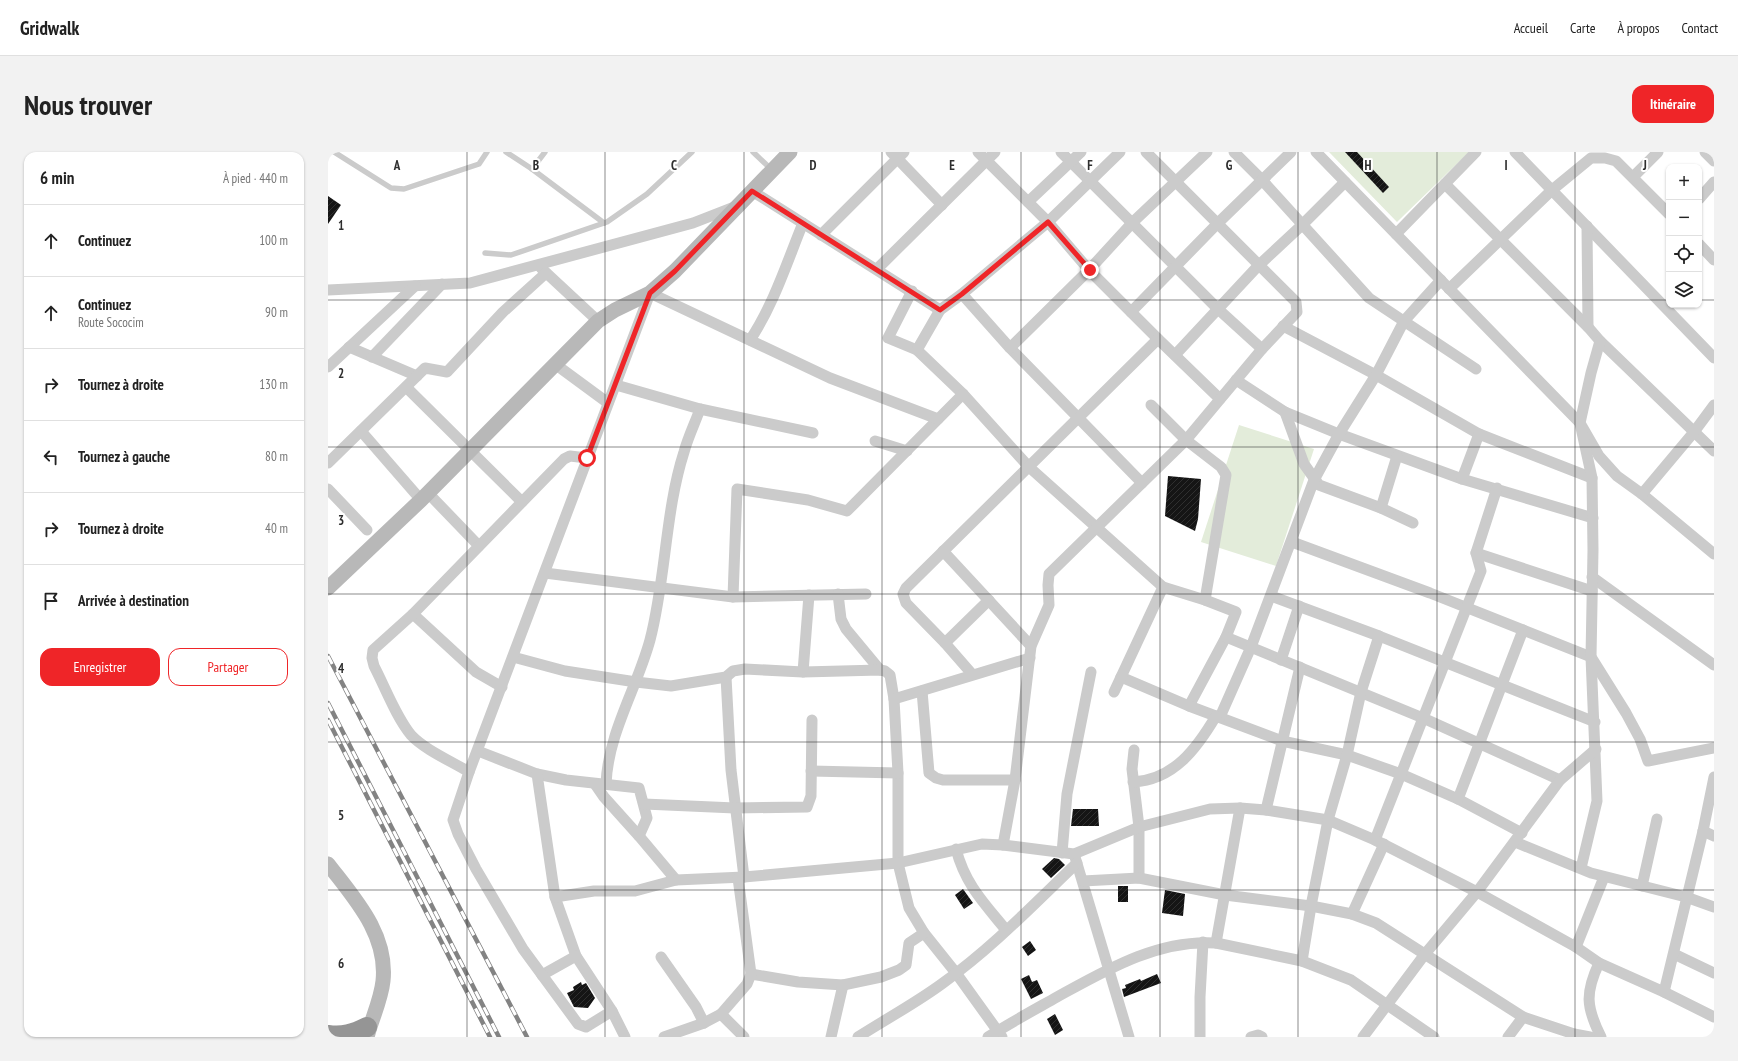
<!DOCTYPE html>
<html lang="fr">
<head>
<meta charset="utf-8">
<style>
  :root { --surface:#fff; --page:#f2f2f2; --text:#222; --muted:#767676; --line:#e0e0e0; --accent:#ef2528 }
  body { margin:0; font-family:"PT Sans Narrow",sans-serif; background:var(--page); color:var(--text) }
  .controls { position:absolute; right:12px; top:12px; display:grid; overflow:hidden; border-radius:8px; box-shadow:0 1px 3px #0004 }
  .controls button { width:36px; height:36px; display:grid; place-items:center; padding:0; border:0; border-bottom:1px solid var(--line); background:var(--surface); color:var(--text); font:20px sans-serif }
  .stop { position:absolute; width:12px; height:12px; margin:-9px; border:3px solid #ef2528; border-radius:50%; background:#fff }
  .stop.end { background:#ef2528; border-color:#fff; box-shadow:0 1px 4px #0008 }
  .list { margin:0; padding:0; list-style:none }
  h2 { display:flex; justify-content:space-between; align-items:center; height:52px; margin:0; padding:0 16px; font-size:17px }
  h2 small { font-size:13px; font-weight:400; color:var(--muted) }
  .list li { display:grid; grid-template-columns:26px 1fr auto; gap:12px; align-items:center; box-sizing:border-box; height:72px; padding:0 16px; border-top:1px solid var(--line) }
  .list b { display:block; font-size:15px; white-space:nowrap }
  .list p { margin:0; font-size:13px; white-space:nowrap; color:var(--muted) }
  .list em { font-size:13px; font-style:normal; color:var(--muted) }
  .actions { display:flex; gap:8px; padding:12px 16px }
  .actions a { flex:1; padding:9px 0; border:1px solid var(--accent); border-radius:12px; text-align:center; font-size:14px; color:var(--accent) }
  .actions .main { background:var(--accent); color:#fff }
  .icon { flex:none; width:22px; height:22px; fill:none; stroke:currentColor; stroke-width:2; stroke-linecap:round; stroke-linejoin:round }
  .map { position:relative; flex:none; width:1386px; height:885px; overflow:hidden; border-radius:12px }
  header { display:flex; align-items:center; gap:24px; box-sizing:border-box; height:56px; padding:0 20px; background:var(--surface); border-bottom:1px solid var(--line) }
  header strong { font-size:19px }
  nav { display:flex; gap:22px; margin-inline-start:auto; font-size:14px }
  .intro { display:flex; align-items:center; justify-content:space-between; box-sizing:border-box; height:96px; padding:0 24px }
  h1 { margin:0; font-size:28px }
  .button { padding:10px 18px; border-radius:12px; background:var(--accent); color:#fff; font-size:14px; font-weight:700 }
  main { display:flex; gap:24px; padding:0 24px }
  aside { flex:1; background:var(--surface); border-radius:12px; box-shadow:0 1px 3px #0004 }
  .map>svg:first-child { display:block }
</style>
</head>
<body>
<header>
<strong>Gridwalk</strong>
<nav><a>Accueil</a><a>Carte</a><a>À propos</a><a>Contact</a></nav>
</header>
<div class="intro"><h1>Nous trouver</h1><a class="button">Itinéraire</a></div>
<main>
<aside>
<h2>6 min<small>À pied · 440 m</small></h2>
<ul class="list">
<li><svg class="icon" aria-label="ahead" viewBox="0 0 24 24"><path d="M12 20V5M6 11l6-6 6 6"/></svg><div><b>Continuez</b></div><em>100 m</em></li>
<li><svg class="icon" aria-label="ahead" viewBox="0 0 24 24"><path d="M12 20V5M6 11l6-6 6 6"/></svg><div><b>Continuez</b><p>Route Sococim</p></div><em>90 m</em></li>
<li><svg class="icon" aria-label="right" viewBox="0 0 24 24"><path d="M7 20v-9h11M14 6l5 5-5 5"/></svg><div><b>Tournez à droite</b></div><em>130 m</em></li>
<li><svg class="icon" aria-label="left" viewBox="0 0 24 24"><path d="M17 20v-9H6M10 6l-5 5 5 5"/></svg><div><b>Tournez à gauche</b></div><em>80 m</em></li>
<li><svg class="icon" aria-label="right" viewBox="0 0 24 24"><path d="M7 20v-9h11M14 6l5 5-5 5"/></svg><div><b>Tournez à droite</b></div><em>40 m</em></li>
<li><svg class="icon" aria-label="arrive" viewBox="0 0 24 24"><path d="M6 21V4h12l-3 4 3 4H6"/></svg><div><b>Arrivée à destination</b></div></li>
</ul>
<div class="actions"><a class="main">Enregistrer</a><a>Partager</a></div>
</aside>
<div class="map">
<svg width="1386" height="885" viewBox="0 0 1386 885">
  <defs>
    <pattern id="building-hatch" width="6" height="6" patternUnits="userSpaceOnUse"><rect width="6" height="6" fill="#151515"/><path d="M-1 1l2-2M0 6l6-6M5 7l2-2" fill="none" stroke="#2f2f2f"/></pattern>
  </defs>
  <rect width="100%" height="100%" fill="#fff"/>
  <g fill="#e3ecda">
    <polygon points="1001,0 1141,0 1069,70"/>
    <polygon points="911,273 986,297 948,414 873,390"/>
  </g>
  <g fill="url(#building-hatch)">
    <polygon points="1017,0 1029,0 1061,35 1055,41"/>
    <polygon points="0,44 13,53 0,72"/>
    <polygon points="840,324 873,327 870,367 867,379 837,364"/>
    <polygon points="745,657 770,657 771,674 743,674"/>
    <polygon points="726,706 731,707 737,713 723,726 714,717"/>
    <rect x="790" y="734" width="10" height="16"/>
    <polygon points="635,737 645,751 636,757 627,743"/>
    <polygon points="837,738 857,742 855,764 834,761"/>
    <polygon points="702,789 708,798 700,804 694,795"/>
    <polygon points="829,822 833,831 796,845 794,837 798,836 797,833 812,827 813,829"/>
    <polygon points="701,823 704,830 709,828 715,841 703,847 693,827"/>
    <polygon points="253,830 254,833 258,831 267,846 260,856 246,855 239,841 246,838 245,835"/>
    <polygon points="727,862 735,878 727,883 719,867"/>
  </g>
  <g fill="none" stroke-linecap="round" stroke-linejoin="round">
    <g stroke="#cbcbcb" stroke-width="5.5">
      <polyline points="6,0 63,36 76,37 151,12 159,0"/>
      <polyline points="178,0 204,17 276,71"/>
      <polyline points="425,0 444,18"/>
      <polyline points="204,17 217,0"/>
      <polyline points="157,101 183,103 279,70 319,42 364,0"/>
    </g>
    <g stroke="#cbcbcb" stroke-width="11">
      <polyline points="563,0 614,53"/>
      <polyline points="650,0 720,70 761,118 830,187 892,247"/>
      <polyline points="733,0 890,157 934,197"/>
      <polyline points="906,0 934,28 1041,146 1148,217"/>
      <polyline points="988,0 1252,271 1271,304 1289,324 1314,342 1386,402"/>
      <polyline points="1187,0 1386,206"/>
      <polyline points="1377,0 1386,9"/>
      <polyline points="1305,25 1330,0"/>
      <polyline points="1117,32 1260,175 1272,189 1386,299"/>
      <polyline points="424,39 612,158"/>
      <polyline points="1371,47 1386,30"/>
      <polyline points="700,50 753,0"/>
      <polyline points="1259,74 1260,175"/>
      <polyline points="1068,82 1148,0"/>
      <polyline points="493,83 576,0"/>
      <polyline points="1371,92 1386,108"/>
      <polyline points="213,116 270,169"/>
      <polyline points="549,117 667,0"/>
      <polyline points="1121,137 1224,38 1263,6 1277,6 1288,9 1341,62"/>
      <polyline points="0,138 142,131 365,71 406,55"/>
      <polyline points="584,139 560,186 589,198 635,242 701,315 835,435 877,448 908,460 898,485 861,554"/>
      <polyline points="634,142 682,196 814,331"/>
      <polyline points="803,160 889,72 963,0"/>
      <polyline points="955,174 1048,223 1151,282 1264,326"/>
      <path d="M422,188C446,152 459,110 475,71"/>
      <polyline points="21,195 89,224"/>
      <polyline points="682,196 761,118 805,70 879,0"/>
      <polyline points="589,198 612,158 634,142 720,70 792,0"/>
      <polyline points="847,203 930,114 974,73 1017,30"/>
      <polyline points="44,205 114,132"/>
      <polyline points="227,212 280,251"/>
      <polyline points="0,215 87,134"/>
      <polyline points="908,228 957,260 1011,282 1134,327 1265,366"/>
      <polyline points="288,233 372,257 485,281"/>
      <polyline points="78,235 194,350"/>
      <polyline points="823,253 858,288 893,315 898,323 877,448"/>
      <polyline points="957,260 976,312 991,333 1053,356 1085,371"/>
      <polyline points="33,279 93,348"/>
      <polyline points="547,289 579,299"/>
      <polyline points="0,311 97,216 119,220 175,160 218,121"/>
      <polyline points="1134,327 1151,282"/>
      <polyline points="0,337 39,378"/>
      <polyline points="100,341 151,394"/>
      <polyline points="1314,342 1366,280 1386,253"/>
      <polyline points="1053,356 1069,304"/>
      <polyline points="964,390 1102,441 1263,505 1298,561 1312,587 1320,609 1386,596"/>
      <polyline points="615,399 703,494"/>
      <polyline points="1148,401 1264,439"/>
      <polyline points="217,421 405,445 538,442"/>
      <polyline points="1264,425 1386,513"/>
      <polyline points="510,442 513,467 518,477 552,518"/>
      <polyline points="943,444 1051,484 1267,570"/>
      <polyline points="405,445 409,337 480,348 519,359 635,242"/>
      <polyline points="85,462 148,520 174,535"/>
      <polyline points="898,485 1095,566 1232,628"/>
      <polyline points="617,491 661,448"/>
      <polyline points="185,505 237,519 308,530 343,534 398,525 405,519 417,517 475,520 552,518 557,519 562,523 566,547 570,621 570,711 581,756 596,781 628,821 674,885"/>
      <polyline points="953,508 971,454"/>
      <polyline points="475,520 481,443"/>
      <polyline points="644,522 617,491 578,451 575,442 578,436 830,187"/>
      <polyline points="398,525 403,618 416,725"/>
      <polyline points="793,525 861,554 954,589 1019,603 1073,622 1130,647 1194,681"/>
      <polyline points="594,539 601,621 608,626 615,628 687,628"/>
      <polyline points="786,540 835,435"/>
      <polyline points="566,547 702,506"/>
      <polyline points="892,565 923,495 986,328 1011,282 1048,223 1076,169 1113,128"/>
      <polyline points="806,598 804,617 811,675 811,726"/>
      <polyline points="150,599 209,622 238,628 311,636 319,666 311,684"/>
      <polyline points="483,619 570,621"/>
      <path d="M141,620C123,609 97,598 83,583C68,565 57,535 46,514L44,506L45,498L85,462L236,307L242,304L259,306"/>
      <polyline points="209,622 227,745 248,804 284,859 297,885"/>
      <path d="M805,630C846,628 869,596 888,564"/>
      <polyline points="267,632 276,645 311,684 348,728"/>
      <path d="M278,632C280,581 309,536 322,488C338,427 337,359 356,300C360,285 367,271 372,257"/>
      <polyline points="1130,647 1195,478"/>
      <polyline points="316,652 407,656 479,655 483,644 484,568"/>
      <polyline points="938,658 972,515"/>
      <polyline points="1375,679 1386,684"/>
      <polyline points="1047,688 1153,419 1148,401 1169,336"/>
      <polyline points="1187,690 1263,721 1358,745 1386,755"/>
      <polyline points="675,693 687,628 703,494 721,453 720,433 721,422 858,288 934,197 969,160 968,150 818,0"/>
      <path d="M628,697C637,732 656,751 678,778"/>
      <polyline points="734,701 739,642 763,520"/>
      <polyline points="747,705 801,885"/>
      <polyline points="1253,716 1269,649 1263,505 1265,398 1264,326 1252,271 1263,221 1272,189"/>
      <polyline points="755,729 811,726 897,743 983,754 1024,762 1048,771 1195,865 1246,882 1262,885"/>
      <polyline points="1314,734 1329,667"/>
      <polyline points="227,745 266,739 307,739 348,728 416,725 570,711 654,692 675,693 746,702 811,675 882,657 912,656 938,658 1000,668 1047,688 1149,740 1248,795 1271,811 1336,840 1386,865"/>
      <polyline points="1024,762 1056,692"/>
      <polyline points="888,791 912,656"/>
      <polyline points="1248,795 1276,725"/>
      <polyline points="1346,802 1386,821"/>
      <polyline points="333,805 368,855 376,871"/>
      <polyline points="974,809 983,754 1000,668 1019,603 1033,540 1051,484"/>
      <path d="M1271,811C1257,841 1258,855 1273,885"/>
      <polyline points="423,822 470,830 515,833 553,825 571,818 578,813 581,791 596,781"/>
      <polyline points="214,823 248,804"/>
      <polyline points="1336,840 1375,679 1386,625"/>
      <polyline points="284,859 258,875 250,872 195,797 148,717 130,682 125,668 141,620 322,141 502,226 610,267"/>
      <polyline points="393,862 416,885"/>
      <polyline points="336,885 376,871 393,862 419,832 423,822 410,726"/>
      <polyline points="503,885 515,833"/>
      <path d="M530,885C558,867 588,851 615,831C664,796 706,752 749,711"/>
      <path d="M660,885C682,871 706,858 729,845C778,818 830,787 888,791L974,809L1023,828L1106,885"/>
      <polyline points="872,885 872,845 875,790"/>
      <polyline points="923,885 930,883 934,885"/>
      <polyline points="1035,885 1097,802 1149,740 1232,628 1268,597"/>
      <polyline points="1180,885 1195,865"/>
    </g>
    <g stroke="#b8b8b8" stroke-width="15">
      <polyline points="0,436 93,348 270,169 287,158 322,141 347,119 462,0"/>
      <path d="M0,712C26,746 60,782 55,829C53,848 44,866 39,885"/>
    </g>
    <path stroke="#959595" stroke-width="20" d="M0,883C15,885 25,882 39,875"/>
    <defs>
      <g id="rail">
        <polyline points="0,504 199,885"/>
        <polyline points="0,551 171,885"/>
        <polyline points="0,568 162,885"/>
      </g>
    </defs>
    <use href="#rail" stroke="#838383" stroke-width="4.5"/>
    <use href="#rail" stroke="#fff" stroke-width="3" stroke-dasharray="9" stroke-linecap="butt"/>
  </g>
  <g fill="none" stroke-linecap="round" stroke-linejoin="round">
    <polyline stroke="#ef2528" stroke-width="5" points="259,306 322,141 347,119 424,39 612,158 634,142 720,70 762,118"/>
  </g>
  <path fill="none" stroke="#2e2e2e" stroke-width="1" stroke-opacity="0.55" d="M139,0V885M277,0V885M416,0V885M554,0V885M693,0V885M832,0V885M970,0V885M1109,0V885M1247,0V885M0,148H1341M1371,148H1386M0,295H1386M0,442H1386M0,590H1386M0,738H1386"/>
  <g font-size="13" text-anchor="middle" font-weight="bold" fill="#2e2e2e" stroke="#fff" stroke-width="4" stroke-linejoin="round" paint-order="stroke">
    <text x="69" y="18">A</text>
    <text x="208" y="18">B</text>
    <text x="346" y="18">C</text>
    <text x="485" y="18">D</text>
    <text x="624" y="18">E</text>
    <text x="762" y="18">F</text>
    <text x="901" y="18">G</text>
    <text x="1040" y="18">H</text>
    <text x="1178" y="18">I</text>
    <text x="1317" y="18">J</text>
    <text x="13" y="78">1</text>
    <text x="13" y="226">2</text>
    <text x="13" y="373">3</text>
    <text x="13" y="521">4</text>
    <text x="13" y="668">5</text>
    <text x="13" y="816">6</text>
  </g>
</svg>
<div class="controls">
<button>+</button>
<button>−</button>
<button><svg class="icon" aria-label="locate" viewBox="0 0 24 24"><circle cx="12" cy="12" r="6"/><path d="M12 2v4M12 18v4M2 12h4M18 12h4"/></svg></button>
<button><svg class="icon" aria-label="layers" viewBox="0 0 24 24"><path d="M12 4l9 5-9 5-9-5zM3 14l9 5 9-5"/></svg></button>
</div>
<div class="stop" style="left:259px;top:306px"></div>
<div class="stop end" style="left:762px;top:118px"></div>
</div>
</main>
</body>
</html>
